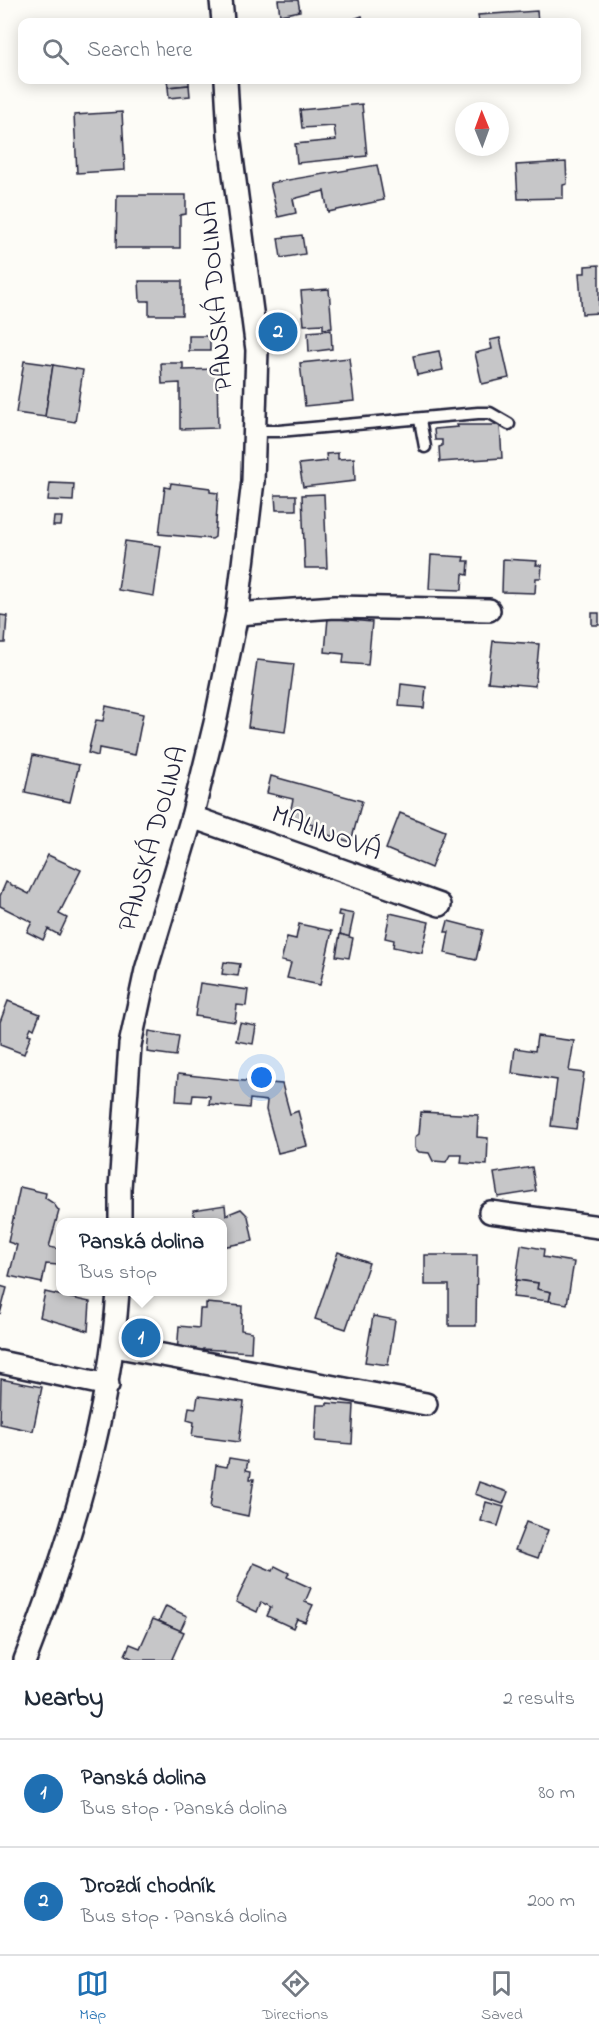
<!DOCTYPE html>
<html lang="en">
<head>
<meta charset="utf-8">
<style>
  :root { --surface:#fff; --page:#f6f6f7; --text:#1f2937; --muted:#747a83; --line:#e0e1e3; --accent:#1f6fb2 }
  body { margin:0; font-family:"Indie Flower",sans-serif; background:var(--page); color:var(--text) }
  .compass { position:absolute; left:455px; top:102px; width:54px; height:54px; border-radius:50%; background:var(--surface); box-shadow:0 3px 15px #0003; rotate:359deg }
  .you { position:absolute; left:262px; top:1078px; width:21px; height:21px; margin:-15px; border:4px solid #fff; border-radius:50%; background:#1a73e8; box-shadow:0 0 0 9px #1a73e833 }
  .badge { display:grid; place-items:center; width:39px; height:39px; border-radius:50%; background:var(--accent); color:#fff; font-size:20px; font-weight:700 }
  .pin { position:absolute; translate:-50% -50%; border:3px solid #fff; box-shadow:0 2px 6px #0006 }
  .popup { position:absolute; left:56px; top:1218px; width:171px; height:78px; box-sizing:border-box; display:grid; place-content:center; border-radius:12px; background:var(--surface); filter:drop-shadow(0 2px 4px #0005); font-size:20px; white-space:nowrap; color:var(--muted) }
  .popup b { font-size:22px; color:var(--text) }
  .popup::after { content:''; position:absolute; left:50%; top:100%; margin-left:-12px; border:12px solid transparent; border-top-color:var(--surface) }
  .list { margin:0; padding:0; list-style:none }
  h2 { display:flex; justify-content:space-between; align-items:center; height:78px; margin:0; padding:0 24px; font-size:26px }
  h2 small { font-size:20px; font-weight:400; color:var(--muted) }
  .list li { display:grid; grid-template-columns:39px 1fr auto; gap:18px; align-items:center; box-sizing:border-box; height:108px; padding:0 24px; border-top:2px solid var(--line) }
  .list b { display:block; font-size:22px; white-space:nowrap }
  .list p { margin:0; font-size:20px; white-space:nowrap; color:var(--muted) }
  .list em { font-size:20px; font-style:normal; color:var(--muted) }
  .icon { flex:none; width:33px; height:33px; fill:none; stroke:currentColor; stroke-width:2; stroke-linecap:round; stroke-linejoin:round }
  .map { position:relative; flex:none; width:599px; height:1660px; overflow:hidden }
  .search { position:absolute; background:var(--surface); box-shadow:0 3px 15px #0003; left:18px; right:18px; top:18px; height:66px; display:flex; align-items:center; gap:15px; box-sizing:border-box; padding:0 21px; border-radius:12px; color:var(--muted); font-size:22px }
  .sheet { height:294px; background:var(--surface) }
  nav { display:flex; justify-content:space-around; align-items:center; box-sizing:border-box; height:84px; border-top:2px solid var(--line); background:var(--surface); font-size:16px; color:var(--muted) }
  nav a { display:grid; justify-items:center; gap:3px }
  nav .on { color:var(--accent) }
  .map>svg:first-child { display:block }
</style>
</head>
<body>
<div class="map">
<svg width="599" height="1660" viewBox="0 0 599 1660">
  <rect width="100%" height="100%" fill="#fdfcf7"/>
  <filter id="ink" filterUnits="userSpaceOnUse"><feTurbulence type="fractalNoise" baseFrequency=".0167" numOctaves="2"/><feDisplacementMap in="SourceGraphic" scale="12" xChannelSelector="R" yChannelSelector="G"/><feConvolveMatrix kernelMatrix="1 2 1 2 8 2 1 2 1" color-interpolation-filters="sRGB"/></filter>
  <g filter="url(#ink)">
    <g fill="#c6c6c8" stroke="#22223b" stroke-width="1.5">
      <polygon points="278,0 298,0 300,11 280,15"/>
      <polygon points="537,11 538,22 479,22 478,15"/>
      <polygon points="362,16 364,22 345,22"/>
      <polygon points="167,80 189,80 189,85 168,87"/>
      <polygon points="189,85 190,96 169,98 168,87"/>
      <polygon points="362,104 367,156 297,163 295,144 336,140 334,126 302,128 300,110"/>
      <polygon points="122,112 125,170 77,173 74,115"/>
      <polygon points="566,162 567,184 563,185 563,198 518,199 516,165"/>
      <polygon points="377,165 384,200 328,212 324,191 293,199 296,213 278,217 270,183"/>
      <polygon points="117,195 186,195 186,214 180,215 180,248 116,248"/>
      <polygon points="302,235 305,254 281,258 278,238"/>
      <polygon points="599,265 599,313 582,314 579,273 585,273 585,266"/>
      <polygon points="139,281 182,281 182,315 149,315 149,301 140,301"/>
      <polygon points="329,289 332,328 323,329 323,324 304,325 301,291"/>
      <polygon points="331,330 332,349 309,352 308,332"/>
      <rect x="189" y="336" width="21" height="15"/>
      <polygon points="500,338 509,378 482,384 475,353 492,349 490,340"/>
      <polygon points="439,351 443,370 417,375 413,356"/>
      <polygon points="349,358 354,401 305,406 300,363"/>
      <polygon points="24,361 53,365 45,417 16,413"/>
      <polygon points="161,363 183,363 183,370 217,369 218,428 180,429 180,383 162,384"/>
      <polygon points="53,365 83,370 75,422 45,417"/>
      <polygon points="457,425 500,425 502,458 440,462 439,447 442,446 442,440 435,440 434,429 458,427"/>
      <polygon points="338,453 338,459 354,458 355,481 303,487 299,464 327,461 326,454"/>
      <polygon points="50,483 74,484 73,501 48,500"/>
      <polygon points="171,483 210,488 210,492 218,493 215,537 212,539 159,534 165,487 170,488"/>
      <polygon points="324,494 327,568 305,568 302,495"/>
      <polygon points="275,495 296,495 296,510 276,510"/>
      <polygon points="54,517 62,517 61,526 53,526"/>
      <polygon points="125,541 161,546 154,596 118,590"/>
      <polygon points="431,555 464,557 463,561 469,561 468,575 463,574 462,590 429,589"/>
      <polygon points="503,559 537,561 536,565 542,565 541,578 536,578 535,593 502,592"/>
      <rect x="592" y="613" width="7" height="12"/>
      <polygon points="0,615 7,616 5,643 0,643"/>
      <polygon points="328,618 372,622 368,665 343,663 344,654 325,652"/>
      <polygon points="493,641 539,644 535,686 488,682"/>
      <polygon points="257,660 294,664 285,732 248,727"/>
      <polygon points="401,684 426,687 424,708 399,706"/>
      <polygon points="106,706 143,714 135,755 99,748 98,756 88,753 96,720 103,721"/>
      <polygon points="33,755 79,765 70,802 25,792"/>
      <polygon points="271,776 362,801 351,842 311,830 313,824 289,818 293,799 267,793"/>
      <polygon points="400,813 445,831 431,868 386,849"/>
      <polygon points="48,855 81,870 59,914 67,918 59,935 48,929 43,940 27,932 32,922 0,906 0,896 6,882 29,894"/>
      <polygon points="339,911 354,914 349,937 340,934 343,916 338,915"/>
      <polygon points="390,913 429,922 422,953 393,947 394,940 385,938"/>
      <polygon points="448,921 483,930 476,960 445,953 449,932 445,932"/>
      <polygon points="299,924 332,931 320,985 287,978 291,963 281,961 287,937 296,939"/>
      <polygon points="340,934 353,938 349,958 336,956"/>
      <polygon points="224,962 240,964 238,976 222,974"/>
      <polygon points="200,983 248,990 246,1006 237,1005 235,1022 195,1016"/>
      <polygon points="8,1001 40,1014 34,1029 31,1027 28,1034 31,1035 24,1054 0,1045 0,1022"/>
      <polygon points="240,1023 256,1026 253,1044 236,1041"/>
      <polygon points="149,1031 179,1036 176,1056 147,1052"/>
      <polygon points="537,1036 574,1041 569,1071 584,1073 576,1129 551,1126 557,1080 512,1073 515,1048 535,1051"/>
      <polygon points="178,1074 253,1082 254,1077 271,1078 270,1083 282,1084 290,1114 298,1111 307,1146 278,1153 266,1110 267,1101 250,1099 249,1108 209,1104 210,1096 193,1095 192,1102 176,1101"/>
      <polygon points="421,1112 478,1115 477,1137 488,1138 487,1165 461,1163 462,1155 450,1155 446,1162 433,1161 429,1153 419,1152 415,1148 415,1137 419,1134"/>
      <polygon points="532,1167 536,1191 498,1197 494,1173"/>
      <polygon points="20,1187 46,1193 45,1198 53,1203 59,1211 49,1247 60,1249 58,1265 46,1264 42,1283 9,1276 17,1245 8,1242"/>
      <polygon points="225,1205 226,1215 241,1209 248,1216 253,1241 222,1247 222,1222 196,1222 193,1210"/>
      <polygon points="521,1245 544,1249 543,1257 574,1262 567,1304 549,1301 551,1292 537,1289 538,1283 516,1280"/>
      <polygon points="338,1252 369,1263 346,1329 315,1319"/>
      <polygon points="425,1255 477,1255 476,1326 449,1326 449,1285 425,1285"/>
      <polygon points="516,1280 538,1283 537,1289 551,1292 549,1301 513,1297"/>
      <polygon points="0,1286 7,1288 0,1314"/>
      <polygon points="45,1292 90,1302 88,1331 40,1317"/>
      <polygon points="206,1303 242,1306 241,1330 252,1332 251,1352 203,1349 203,1359 177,1354 179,1326 199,1328 200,1309 206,1309"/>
      <polygon points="373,1316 395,1320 388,1365 365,1362"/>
      <polygon points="1,1379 42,1387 33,1431 0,1424"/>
      <polygon points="198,1396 244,1402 239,1442 192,1436 194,1422 187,1420 189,1407 196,1408"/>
      <polygon points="327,1403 354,1405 352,1444 315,1441 317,1405 327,1405"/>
      <polygon points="229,1458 248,1461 246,1470 251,1471 250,1479 254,1479 248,1516 210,1508 216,1465 227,1467"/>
      <polygon points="479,1482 508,1492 503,1504 475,1494"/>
      <polygon points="486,1502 504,1507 498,1526 481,1521"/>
      <polygon points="526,1522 548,1530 538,1558 515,1550"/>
      <polygon points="254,1563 273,1571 275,1566 289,1573 287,1577 311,1588 305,1602 313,1605 305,1622 297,1619 293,1628 267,1616 271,1607 261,1602 257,1612 236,1602"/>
      <polygon points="166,1606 187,1616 180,1631 159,1621"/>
      <polygon points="153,1619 184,1632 172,1659 174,1660 135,1660 125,1655 130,1644 140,1648"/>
    </g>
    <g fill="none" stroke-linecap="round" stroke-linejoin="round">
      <defs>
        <g id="lane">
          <polyline points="420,420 425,447"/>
          <polyline points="255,431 279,431 478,413 490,413 509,424"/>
        </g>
        <g id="street">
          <polyline points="221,0 223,22"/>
          <polyline points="237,614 335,607 489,610"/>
          <polyline points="192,817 440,905"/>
          <polyline points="490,1212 599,1227"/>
          <polyline points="120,1222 120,1188 130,1045 146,970 192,817 215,723 237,614 253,481 257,350 229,135 226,80"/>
          <polyline points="114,1346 426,1404"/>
          <polyline points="0,1362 108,1385"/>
          <path d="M25,1660C71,1541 109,1419 118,1292"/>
        </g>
      </defs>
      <use href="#lane" stroke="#22223b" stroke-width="15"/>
      <use href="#street" stroke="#22223b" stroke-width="26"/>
      <use href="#lane" stroke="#fdfcf7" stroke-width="10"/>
      <use href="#street" stroke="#fdfcf7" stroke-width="21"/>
    </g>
  </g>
  <g text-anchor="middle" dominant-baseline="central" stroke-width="5" stroke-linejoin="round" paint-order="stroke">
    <g font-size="27" fill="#22223b" stroke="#fdfcf7">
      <text transform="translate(217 296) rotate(-95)">PANSKÁ DOLINA</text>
      <text transform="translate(326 834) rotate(20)">MALINOVÁ</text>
      <text transform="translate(154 839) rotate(-74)">PANSKÁ DOLINA</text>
    </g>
  </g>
</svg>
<svg class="compass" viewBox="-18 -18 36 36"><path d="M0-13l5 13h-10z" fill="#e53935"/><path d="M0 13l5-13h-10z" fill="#747a83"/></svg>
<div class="you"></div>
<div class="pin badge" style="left:141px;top:1338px">1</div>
<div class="popup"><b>Panská dolina</b>Bus stop</div>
<div class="pin badge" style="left:278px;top:332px">2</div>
<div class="search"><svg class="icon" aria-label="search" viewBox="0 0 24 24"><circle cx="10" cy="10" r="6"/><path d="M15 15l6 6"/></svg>Search here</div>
</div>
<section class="sheet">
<h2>Nearby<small>2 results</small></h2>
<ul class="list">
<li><span class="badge">1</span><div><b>Panská dolina</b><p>Bus stop · Panská dolina</p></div><em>80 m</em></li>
<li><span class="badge">2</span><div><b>Drozdí chodník</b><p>Bus stop · Panská dolina</p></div><em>200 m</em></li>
</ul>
</section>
<nav>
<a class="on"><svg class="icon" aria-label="map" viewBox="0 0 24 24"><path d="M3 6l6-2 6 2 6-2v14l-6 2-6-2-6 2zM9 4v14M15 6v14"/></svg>Map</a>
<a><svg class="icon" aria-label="directions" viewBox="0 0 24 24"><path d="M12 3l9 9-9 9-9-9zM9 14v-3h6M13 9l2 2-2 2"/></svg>Directions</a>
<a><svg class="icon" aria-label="saved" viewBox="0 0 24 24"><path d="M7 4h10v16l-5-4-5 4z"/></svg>Saved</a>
</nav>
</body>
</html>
